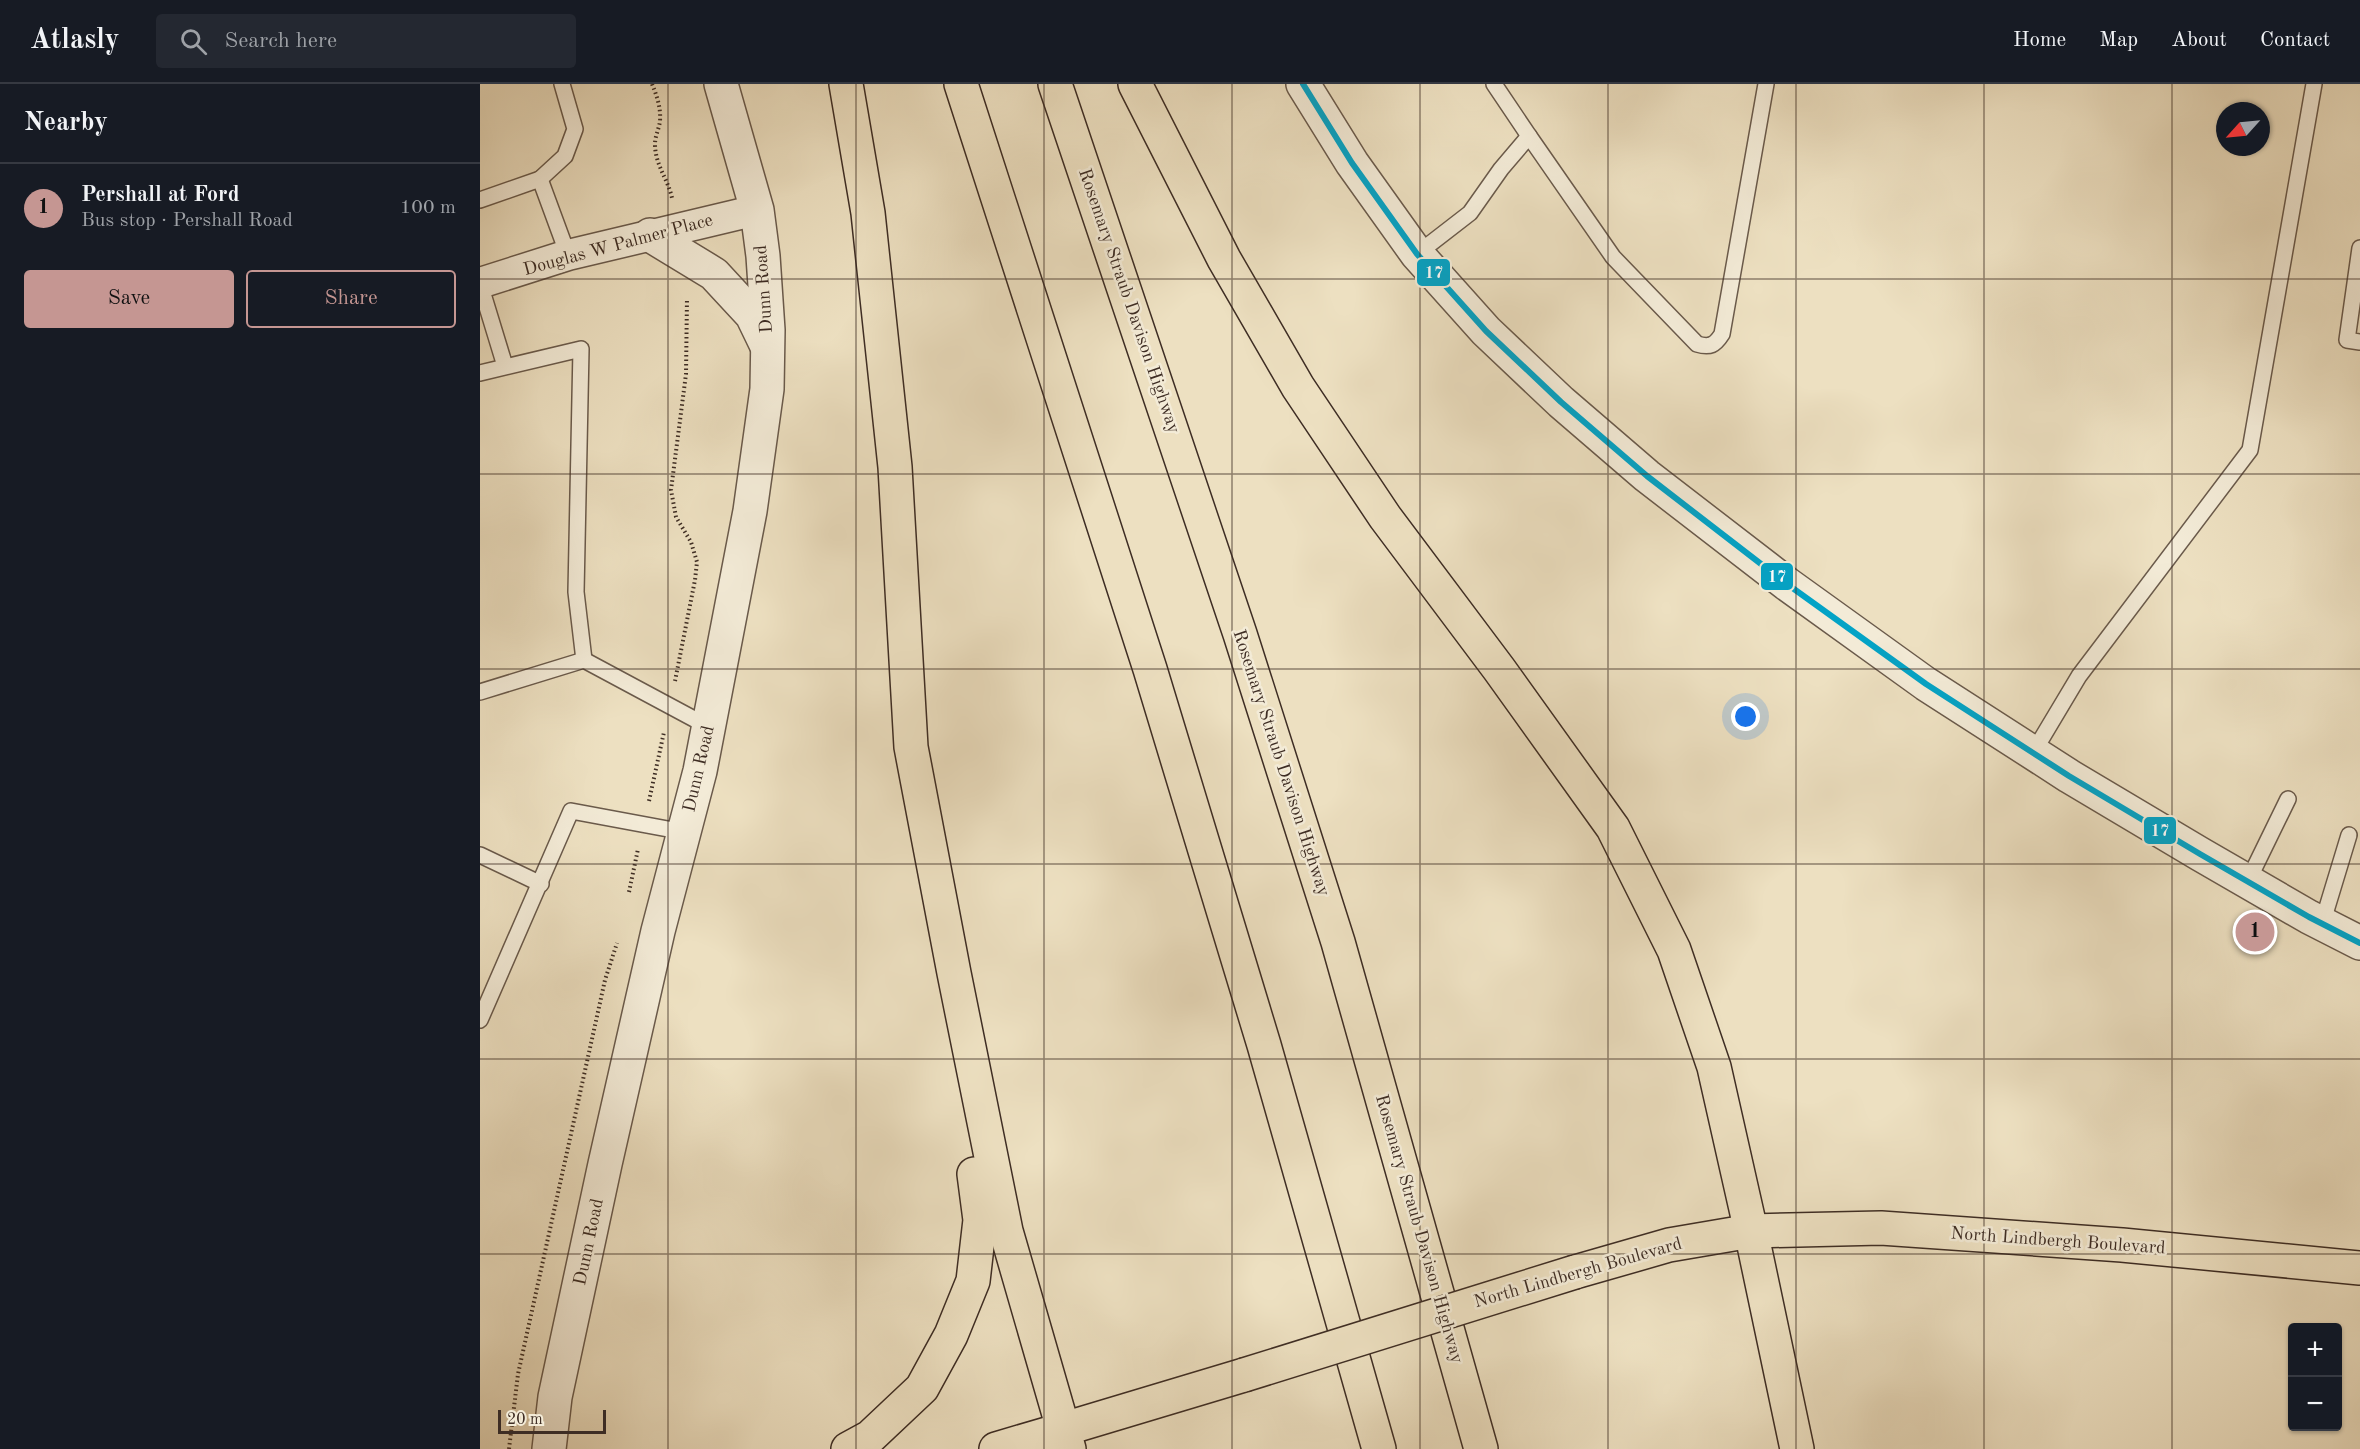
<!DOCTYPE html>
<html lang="en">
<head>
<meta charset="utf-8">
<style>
  :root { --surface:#171b24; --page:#242831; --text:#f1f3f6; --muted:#9ea1a6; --line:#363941; --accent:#c59692 }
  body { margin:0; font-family:"Old Standard TT",serif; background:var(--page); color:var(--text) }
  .controls { position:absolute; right:18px; bottom:18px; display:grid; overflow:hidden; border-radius:6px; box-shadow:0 2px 4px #0004 }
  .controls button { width:54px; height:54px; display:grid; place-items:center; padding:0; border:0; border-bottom:2px solid var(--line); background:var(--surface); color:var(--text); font:30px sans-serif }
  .compass { position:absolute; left:1736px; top:18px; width:54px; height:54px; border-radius:50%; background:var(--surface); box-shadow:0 2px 4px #0004; rotate:243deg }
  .scale { position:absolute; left:18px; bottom:15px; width:108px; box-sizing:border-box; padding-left:6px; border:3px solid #3e2d24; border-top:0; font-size:16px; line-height:21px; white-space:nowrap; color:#3e2d24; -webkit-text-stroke:4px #f3ebd7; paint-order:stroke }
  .you { position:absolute; left:1266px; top:633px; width:21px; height:21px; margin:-15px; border:4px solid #fff; border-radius:50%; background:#1a73e8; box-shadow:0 0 0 9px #1a73e833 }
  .badge { display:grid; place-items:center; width:39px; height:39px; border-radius:50%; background:var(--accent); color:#111; font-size:20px; font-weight:700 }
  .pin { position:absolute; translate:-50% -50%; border:3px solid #fff; box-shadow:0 2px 6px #0006 }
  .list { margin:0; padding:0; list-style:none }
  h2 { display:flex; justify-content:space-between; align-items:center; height:78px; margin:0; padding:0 24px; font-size:26px }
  h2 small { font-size:20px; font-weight:400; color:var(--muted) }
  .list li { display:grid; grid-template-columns:39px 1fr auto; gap:18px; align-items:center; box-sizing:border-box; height:90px; padding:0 24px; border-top:2px solid var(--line) }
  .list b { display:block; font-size:22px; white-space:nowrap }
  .list p { margin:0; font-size:20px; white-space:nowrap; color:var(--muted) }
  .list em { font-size:20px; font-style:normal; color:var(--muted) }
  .actions { display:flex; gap:12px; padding:18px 24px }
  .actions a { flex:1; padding:14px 0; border:2px solid var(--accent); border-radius:6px; text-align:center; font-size:21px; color:var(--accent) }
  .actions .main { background:var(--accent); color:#111 }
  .icon { flex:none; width:33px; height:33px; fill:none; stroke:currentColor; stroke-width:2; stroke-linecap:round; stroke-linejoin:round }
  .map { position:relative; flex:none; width:1880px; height:1365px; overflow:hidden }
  header { display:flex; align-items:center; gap:36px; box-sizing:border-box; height:84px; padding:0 30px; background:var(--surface); border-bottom:2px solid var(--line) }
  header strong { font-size:28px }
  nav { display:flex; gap:33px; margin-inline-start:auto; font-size:21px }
  .search { width:420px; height:54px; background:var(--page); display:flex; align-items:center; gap:15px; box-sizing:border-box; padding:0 21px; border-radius:6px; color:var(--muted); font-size:22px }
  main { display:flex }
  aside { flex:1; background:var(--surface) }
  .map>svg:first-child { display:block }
</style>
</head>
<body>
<header>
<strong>Atlasly</strong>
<div class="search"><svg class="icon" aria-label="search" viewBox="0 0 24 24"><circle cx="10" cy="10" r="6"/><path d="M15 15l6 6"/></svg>Search here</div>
<nav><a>Home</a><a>Map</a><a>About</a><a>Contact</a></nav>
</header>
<main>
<aside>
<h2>Nearby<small></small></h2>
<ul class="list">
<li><span class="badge">1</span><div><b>Pershall at Ford</b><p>Bus stop · Pershall Road</p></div><em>100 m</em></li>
</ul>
<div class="actions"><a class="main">Save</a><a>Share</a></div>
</aside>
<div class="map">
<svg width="1880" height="1365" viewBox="0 0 1880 1365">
  <rect width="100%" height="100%" fill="#ede0c1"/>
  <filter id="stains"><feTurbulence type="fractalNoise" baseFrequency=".00333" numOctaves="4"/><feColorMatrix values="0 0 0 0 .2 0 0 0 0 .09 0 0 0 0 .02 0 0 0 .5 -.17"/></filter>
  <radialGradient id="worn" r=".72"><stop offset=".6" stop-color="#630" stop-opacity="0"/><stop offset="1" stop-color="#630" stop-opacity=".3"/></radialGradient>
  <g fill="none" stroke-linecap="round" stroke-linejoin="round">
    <defs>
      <g id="service">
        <polyline points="1014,0 1049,52"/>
        <polyline points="60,95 85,72 95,45 82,0"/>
        <polyline points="0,116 60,95 88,171"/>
        <polyline points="1880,164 1867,256 1880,258"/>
        <path d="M937,170L990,129L1021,85L1049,52L1133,173L1217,260C1230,264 1235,261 1242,250L1286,0"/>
        <polyline points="0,200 25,282"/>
        <polyline points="0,289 101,265 96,508 104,576"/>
        <polyline points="0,608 104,576 229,643"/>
        <polyline points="1553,669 1599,592 1770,366 1834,0"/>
        <polyline points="0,771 61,800"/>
        <polyline points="1768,797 1808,715"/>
        <polyline points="1842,840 1869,751"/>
        <polyline points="0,936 91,727 204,748"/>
      </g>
      <polyline id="minor" points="0,199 88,171 277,126"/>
      <g id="tertiary">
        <polyline points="823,0 872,79 937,170 1006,247 1081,318 1167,392 1307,500 1446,600 1589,692 1720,770 1829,833 1880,859"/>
        <polyline points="170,151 234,190 272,231 286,260"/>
        <polyline points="69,1365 75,1313 125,1080 178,847 220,687 270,427 287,305 288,246 283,172 277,126 241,0"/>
      </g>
      <polyline id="primary" points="516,1365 584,1345"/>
      <g id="trunk">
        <polyline points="1095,1188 1189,1161 1271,1147 1401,1144 1642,1161 1880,1184"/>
        <polyline points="584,1345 764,1291"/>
      </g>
      <g id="motorway">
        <polyline points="366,0 388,129 415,383 431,663 474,889 526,1147 589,1365"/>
        <polyline points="481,0 670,585 784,961 899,1365"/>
        <polyline points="575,0 760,550 858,858 1001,1365"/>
        <polyline points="655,0 744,175 818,303 905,433 1019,585 1133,744 1194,866 1234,983 1271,1147 1317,1365"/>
        <polyline points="368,1365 390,1353 442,1304 471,1251 493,1197 500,1136 494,1090"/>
      </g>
    </defs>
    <use href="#service" stroke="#6a5a4b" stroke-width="18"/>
    <use href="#minor" stroke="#6a5a4b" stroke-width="33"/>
    <use href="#tertiary" stroke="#6a5a4b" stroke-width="36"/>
    <use href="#primary" stroke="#3e2d24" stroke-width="36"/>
    <use href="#trunk" stroke="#3e2d24" stroke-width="36"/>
    <use href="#motorway" stroke="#3e2d24" stroke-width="36"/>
    <g stroke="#3e2d24" stroke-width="4" stroke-dasharray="1.5 3" stroke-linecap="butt">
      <path d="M172,0C177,12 181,24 180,37C179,45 175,52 175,60C175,81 188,95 192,114"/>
      <polyline points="195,597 215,496 217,478 211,458 196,433 191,406 206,290 207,214"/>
      <polyline points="169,717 184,648"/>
      <polyline points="149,808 158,765"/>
      <polyline points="29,1365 38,1290 125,896 137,859"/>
    </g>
    <use href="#service" stroke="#f3ebd7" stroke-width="15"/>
    <use href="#minor" stroke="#f3ebd7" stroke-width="30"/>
    <use href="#tertiary" stroke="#f3ebd7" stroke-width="33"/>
    <use href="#primary" stroke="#ede0c1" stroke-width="33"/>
    <use href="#trunk" stroke="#ede0c1" stroke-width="33"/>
    <use href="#motorway" stroke="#ede0c1" stroke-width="33"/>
    <defs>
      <polyline id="trunk-bridge" points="764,1291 1095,1188"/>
    </defs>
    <use href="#trunk-bridge" stroke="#3e2d24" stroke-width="36" stroke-linecap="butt"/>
    <use href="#trunk-bridge" stroke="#ede0c1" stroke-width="33"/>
    <defs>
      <polyline id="bus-1" points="823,0 872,79 937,170 1006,247 1081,318 1167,392 1307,500 1446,600 1589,692 1720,770 1829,833 1880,859"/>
    </defs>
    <use href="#bus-1" stroke="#f3ebd7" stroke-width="10"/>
    <use href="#bus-1" stroke="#03a3c6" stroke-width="6"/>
  </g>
  <path fill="none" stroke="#3e2d24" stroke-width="1.5" stroke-opacity="0.55" d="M188,0V1365M376,0V1365M564,0V1365M752,0V1365M940,0V1365M1128,0V1365M1316,0V1365M1504,0V1365M1692,0V1365M0,195H1880M0,390H1880M0,585H1880M0,780H1880M0,975H1880M0,1170H1880"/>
  <g text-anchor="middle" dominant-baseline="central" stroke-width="5" stroke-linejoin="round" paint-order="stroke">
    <g font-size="18" fill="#3e2d24" stroke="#f3ebd7">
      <text transform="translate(138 161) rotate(-15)">Douglas W Palmer Place</text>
      <text transform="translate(284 205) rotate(-94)">Dunn Road</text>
      <text transform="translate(649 217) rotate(71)">Rosemary Straub Davison Highway</text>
      <text transform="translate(801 679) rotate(72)">Rosemary Straub Davison Highway</text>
      <text transform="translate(219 685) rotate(-77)">Dunn Road</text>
      <text transform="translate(939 1145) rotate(74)">Rosemary Straub Davison Highway</text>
      <text transform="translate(1578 1157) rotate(4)">North Lindbergh Boulevard</text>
      <text transform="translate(109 1158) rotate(-78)">Dunn Road</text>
      <text transform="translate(1098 1189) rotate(-16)">North Lindbergh Boulevard</text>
    </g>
  </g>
  <g stroke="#f3ebd7" stroke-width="2">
    <rect x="936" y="174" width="35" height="29" rx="6" fill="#03a3c6"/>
    <rect x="1280" y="478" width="34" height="29" rx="6" fill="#03a3c6"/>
    <rect x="1663" y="732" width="34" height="29" rx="6" fill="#03a3c6"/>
  </g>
  <g font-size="16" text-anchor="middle" font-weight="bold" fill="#fff">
    <text x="954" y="194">17</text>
    <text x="1297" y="498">17</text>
    <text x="1680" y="752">17</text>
  </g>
  <rect width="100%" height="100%" filter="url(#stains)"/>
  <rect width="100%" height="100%" fill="url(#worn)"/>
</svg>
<div class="controls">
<button>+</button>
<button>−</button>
</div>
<svg class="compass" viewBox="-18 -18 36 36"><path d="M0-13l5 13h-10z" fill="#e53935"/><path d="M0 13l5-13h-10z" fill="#9ea1a6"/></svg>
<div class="scale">20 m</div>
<div class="you"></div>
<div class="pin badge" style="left:1775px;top:848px">1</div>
</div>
</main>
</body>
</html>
